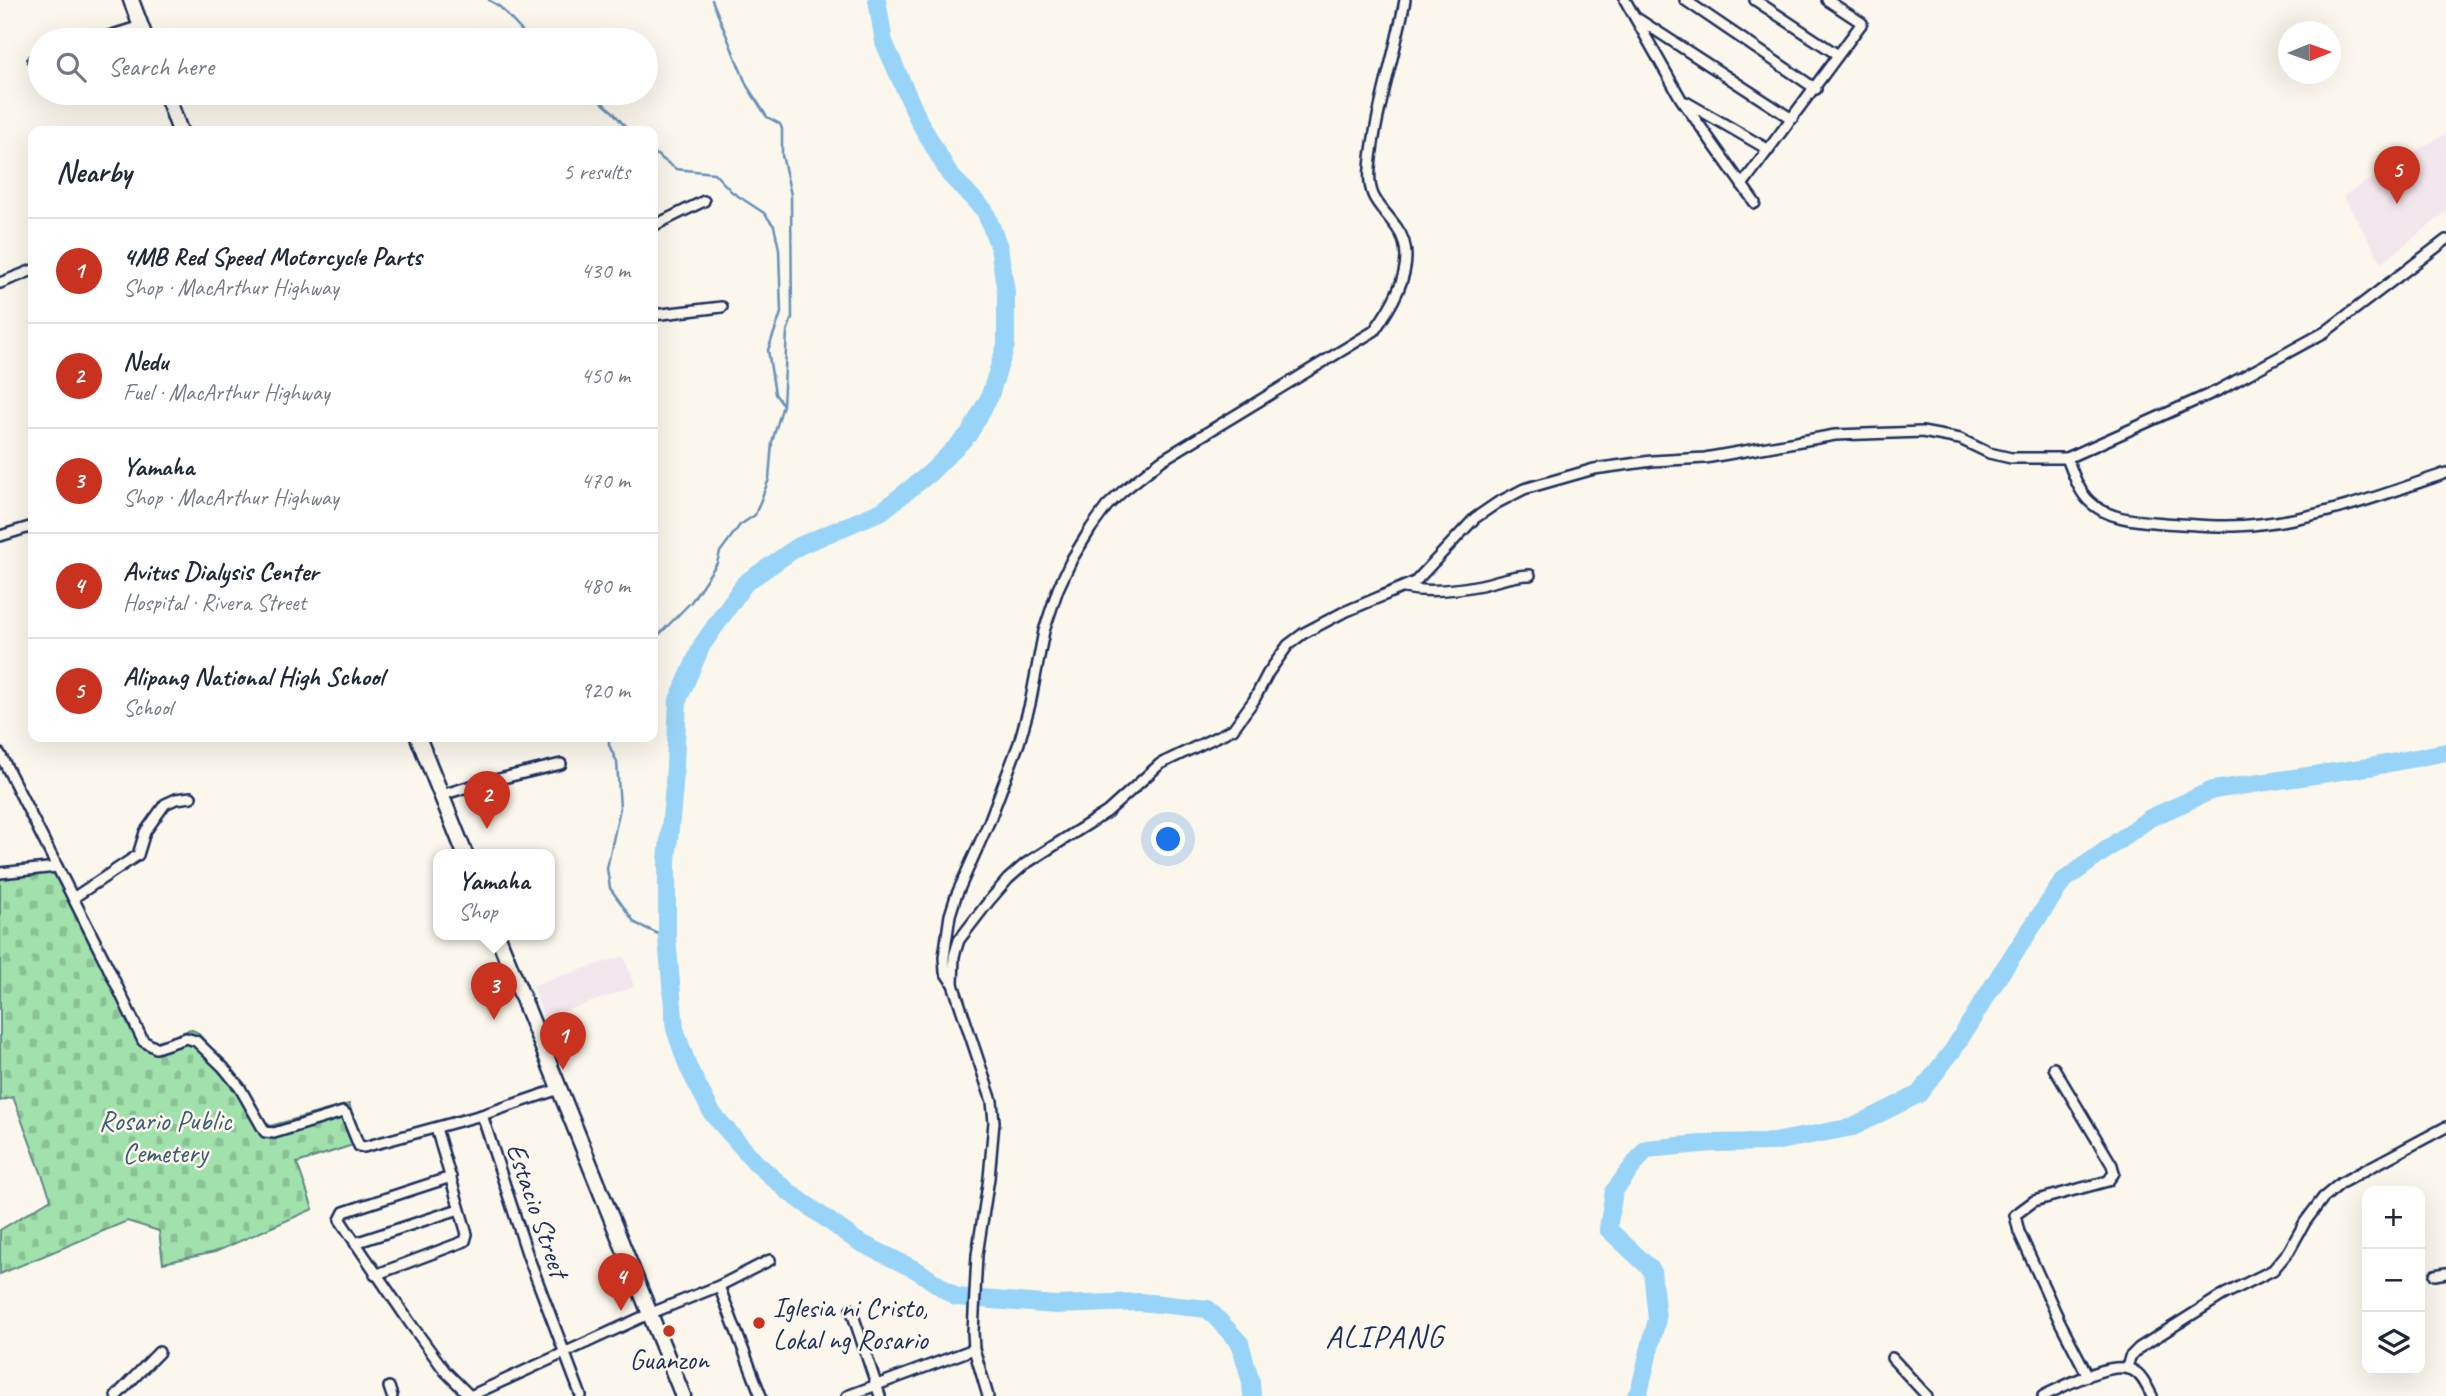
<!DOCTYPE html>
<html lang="en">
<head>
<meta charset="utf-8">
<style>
  :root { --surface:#fff; --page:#f2f2f3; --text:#1f2937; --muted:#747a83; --line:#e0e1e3; --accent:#c8321e }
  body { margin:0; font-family:Caveat,sans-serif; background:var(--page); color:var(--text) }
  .controls { position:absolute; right:21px; bottom:21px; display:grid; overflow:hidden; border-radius:14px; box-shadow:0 7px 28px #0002 }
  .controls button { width:63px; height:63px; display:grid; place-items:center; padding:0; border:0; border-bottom:2px solid var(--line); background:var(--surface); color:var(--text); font:35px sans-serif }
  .compass { position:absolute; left:2278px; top:21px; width:63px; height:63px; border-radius:50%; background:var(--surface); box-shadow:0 7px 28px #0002; rotate:89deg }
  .you { position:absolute; left:1169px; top:840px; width:24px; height:24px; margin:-18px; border:5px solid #fff; border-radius:50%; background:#1a73e8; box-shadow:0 0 0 10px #1a73e833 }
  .badge { display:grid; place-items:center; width:46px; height:46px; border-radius:50%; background:var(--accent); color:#fff; font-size:23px; font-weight:700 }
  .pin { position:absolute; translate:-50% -58px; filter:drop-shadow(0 2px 4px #0008) }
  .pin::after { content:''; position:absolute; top:37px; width:24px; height:21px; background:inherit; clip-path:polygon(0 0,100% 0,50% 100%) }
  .popup { position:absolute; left:433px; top:849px; width:122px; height:91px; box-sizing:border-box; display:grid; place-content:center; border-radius:14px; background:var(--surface); filter:drop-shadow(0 2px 5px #0005); font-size:23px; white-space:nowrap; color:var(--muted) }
  .popup b { font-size:26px; color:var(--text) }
  .popup::after { content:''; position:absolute; left:50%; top:100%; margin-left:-14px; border:14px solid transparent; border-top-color:var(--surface) }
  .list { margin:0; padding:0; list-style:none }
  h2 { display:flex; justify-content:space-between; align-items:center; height:91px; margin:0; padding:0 28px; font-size:30px }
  h2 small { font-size:23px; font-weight:400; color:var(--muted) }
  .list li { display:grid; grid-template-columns:46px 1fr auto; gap:21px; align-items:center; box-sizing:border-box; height:105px; padding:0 28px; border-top:2px solid var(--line) }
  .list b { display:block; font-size:26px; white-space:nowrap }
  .list p { margin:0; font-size:23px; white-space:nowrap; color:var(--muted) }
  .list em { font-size:23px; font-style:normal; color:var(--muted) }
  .icon { flex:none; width:38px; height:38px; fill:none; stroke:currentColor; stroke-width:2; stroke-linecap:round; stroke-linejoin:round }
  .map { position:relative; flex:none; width:2446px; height:1396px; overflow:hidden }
  .search { position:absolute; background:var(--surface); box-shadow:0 7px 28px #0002; left:28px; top:28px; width:630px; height:77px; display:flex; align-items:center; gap:18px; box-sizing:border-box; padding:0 24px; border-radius:38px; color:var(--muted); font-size:26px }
  .panel { position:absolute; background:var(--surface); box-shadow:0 7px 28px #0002; left:28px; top:126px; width:630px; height:616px; border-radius:14px }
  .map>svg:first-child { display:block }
</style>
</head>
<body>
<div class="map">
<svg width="2446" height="1396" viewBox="0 0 2446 1396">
  <defs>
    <pattern id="cemetery-stones" width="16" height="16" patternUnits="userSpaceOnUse" patternTransform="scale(1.75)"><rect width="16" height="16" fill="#a1e2ac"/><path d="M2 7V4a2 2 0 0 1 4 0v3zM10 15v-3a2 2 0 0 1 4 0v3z" fill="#8ac296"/></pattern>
  </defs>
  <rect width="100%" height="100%" fill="#fbf7ec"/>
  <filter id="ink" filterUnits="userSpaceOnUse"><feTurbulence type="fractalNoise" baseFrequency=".0143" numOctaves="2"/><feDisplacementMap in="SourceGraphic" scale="14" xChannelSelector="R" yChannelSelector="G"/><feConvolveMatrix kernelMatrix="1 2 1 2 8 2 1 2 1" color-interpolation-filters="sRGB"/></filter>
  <g filter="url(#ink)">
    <g fill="#f3e7ee">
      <polygon points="2446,133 2446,212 2382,263 2343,196"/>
      <polygon points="624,956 634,987 544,1019 533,985"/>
    </g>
    <polygon fill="url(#cemetery-stones)" stroke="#5e8885" stroke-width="2" points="53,866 135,1024 141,1045 160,1044 190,1029 197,1032 233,1072 261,1117 270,1126 349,1104 362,1142 297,1163 313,1209 215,1252 163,1263 159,1231 127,1221 0,1274 0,1230 51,1199 13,1097 0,1101 0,871"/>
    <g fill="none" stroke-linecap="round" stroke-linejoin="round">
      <g stroke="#6691ba" stroke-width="2.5">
        <polyline points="489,0 500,7 530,40"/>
        <polyline points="591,93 613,112 629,131"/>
        <polyline points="653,152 676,169 714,173 732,192 764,213 774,226 779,249 781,313 768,350 775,394 783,405"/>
        <polyline points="653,641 691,602 717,563 720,552 740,525 755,515 769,479 772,442 783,405 787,332 792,318 791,195 782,155 782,129 780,124 767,117 747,86 712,0"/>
        <polyline points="609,737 609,745 617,762 620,808 607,868 610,888 635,923 667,938"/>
      </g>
      <g stroke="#98d3f8" stroke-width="18">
        <polyline points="877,0 884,42 919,121 950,175 985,211 999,247 1006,292 1006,345 989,398 969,434 930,473 882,511 799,546 745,583 702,645 678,700 674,786 667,861 667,938 675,1029 688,1067 712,1113 756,1163 789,1192 857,1241 918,1271 956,1297 1056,1305 1140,1302 1208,1309 1240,1343 1251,1382 1252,1396"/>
        <polyline points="1636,1396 1639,1392 1657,1319 1652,1270 1608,1229 1614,1191 1646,1149 1712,1143 1774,1142 1853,1127 1919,1094 1953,1050 1999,976 2063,881 2150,818 2213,790 2375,766 2446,752"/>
      </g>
      <defs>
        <g id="minor">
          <polyline points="1625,0 1681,99 1755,203"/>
          <polyline points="1685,0 1816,89"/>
          <polyline points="1755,0 1838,55"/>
          <polyline points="1635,17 1792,119"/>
          <polyline points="96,40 141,26"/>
          <polyline points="33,60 40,58"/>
          <polyline points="1686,102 1769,150"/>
          <polyline points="1742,185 1862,23 1827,0"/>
          <polyline points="653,226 704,201"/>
          <polyline points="0,283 33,270"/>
          <polyline points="653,315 722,307"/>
          <path d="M2067,458C2073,473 2078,490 2089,501C2108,520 2139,521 2164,523C2196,525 2228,528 2260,524C2324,517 2386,494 2446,473"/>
          <polyline points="0,536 33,526"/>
          <path d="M1404,588C1430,593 1456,590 1481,585C1499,581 1512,575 1530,575"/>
          <polyline points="0,754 107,965 143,1041 156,1048 186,1038 196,1041 223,1067 240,1088 265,1132 274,1133 343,1112 346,1114 359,1146 364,1147 482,1115 559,1089"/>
          <polyline points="442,795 474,785 561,764"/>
          <polyline points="0,873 57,867"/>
          <polyline points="73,898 138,855 145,832 165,804 176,799 191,797"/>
          <path d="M953,984L945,972L944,957L950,915L956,896L989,822L1019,743L1030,704L1044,631L1058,589L1072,559L1091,528L1107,506L1123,491L1162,460L1374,331C1393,305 1420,260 1397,228C1381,205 1367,200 1370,168C1375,111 1395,56 1405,0"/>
          <polyline points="2054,1068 2112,1165 2114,1173 2108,1181 2034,1201 2015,1215 2019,1232 2060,1322 2088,1376"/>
          <polyline points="482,1115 528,1256 581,1396"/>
          <polyline points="451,1177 344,1212 340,1220 410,1323 445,1371 470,1396"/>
          <polyline points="355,1243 459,1209"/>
          <polyline points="375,1275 465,1241 467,1234 436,1128"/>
          <polyline points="2435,1275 2446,1273"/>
          <polyline points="719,1286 761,1396"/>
          <polyline points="851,1309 880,1396"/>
          <polyline points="1892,1358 1927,1396"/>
          <polyline points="2127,1368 2130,1357 2139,1348 2223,1295 2273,1270 2289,1251 2305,1222 2323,1198 2341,1183 2446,1127"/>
          <polyline points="389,1387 392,1396"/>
          <polyline points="116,1396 159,1352"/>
          <polyline points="470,1396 649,1314 719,1286 770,1260"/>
          <polyline points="847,1396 974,1349"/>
          <polyline points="988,1396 974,1349 973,1332 977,1255 989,1178 994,1122 992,1101 953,984 954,956 959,940 989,901 1008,879 1025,864 1107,812 1160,764 1233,729 1254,700 1268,673 1288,645 1304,633 1342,613 1415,582 1475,518 1497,503 1524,489 1594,469 1652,461 1705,458 1835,435 1922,432 1960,439 1989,453 2011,458 2067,458 2219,390 2325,332 2446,240"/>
          <path d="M2043,1396C2063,1387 2111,1360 2132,1370C2142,1374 2147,1387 2152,1396"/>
        </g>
        <g id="trunk">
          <polyline points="131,0 146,40"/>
          <polyline points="166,93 180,131"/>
          <polyline points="418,737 465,854"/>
          <polyline points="497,934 683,1396"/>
        </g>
      </defs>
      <use href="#minor" stroke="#1b2f5e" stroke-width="14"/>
      <use href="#trunk" stroke="#1b2f5e" stroke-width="19"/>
      <use href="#minor" stroke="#fbf7ec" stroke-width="9"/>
      <use href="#trunk" stroke="#fbf7ec" stroke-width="14"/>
    </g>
  </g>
  <g fill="#c8321e" stroke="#fbf7ec" stroke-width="2.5">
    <circle cx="759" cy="1323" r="7"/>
    <circle cx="669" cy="1331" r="7"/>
  </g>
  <g text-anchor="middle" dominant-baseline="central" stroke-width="5" stroke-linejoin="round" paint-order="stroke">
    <g font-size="28" fill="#3c5c72" stroke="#fbf7ec">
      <text x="165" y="1120">Rosario Public<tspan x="165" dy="32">Cemetery</tspan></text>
    </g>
    <g font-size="28" fill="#1b2f5e" stroke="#fbf7ec">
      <text transform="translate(538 1210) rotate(71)">Estacio Street</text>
    </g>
    <g font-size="28" fill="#1b2f5e" stroke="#fbf7ec" text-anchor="start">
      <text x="773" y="1307">Iglesia ni Cristo,<tspan x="773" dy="32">Lokal ng Rosario</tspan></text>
      <text x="669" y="1359" text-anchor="middle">Guanzon</text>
    </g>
    <g font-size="32" letter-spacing="2" fill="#1b2f5e" stroke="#fbf7ec">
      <text x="1385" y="1336">ALIPANG</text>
    </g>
  </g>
</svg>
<div class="controls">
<button>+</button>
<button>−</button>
<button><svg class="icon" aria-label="layers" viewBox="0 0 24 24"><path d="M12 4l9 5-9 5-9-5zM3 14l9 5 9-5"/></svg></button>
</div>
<svg class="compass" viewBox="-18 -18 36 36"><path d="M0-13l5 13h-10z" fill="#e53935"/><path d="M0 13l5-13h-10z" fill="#747a83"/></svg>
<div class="you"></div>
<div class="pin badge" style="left:563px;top:1070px">1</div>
<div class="pin badge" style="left:487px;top:829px">2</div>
<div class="pin badge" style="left:494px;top:1020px">3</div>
<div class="popup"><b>Yamaha</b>Shop</div>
<div class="pin badge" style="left:621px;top:1311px">4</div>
<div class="pin badge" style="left:2397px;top:204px">5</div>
<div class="search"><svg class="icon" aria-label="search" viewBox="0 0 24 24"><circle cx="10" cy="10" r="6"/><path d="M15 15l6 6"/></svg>Search here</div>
<section class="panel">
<h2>Nearby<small>5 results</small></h2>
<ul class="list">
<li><span class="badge">1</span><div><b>4MB Red Speed Motorcycle Parts</b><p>Shop · MacArthur Highway</p></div><em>430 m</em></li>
<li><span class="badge">2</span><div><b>Nedu</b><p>Fuel · MacArthur Highway</p></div><em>450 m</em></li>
<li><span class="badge">3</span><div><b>Yamaha</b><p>Shop · MacArthur Highway</p></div><em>470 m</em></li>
<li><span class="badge">4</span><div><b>Avitus Dialysis Center</b><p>Hospital · Rivera Street</p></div><em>480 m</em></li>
<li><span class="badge">5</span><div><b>Alipang National High School</b><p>School</p></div><em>920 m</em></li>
</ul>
</section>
</div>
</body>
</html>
